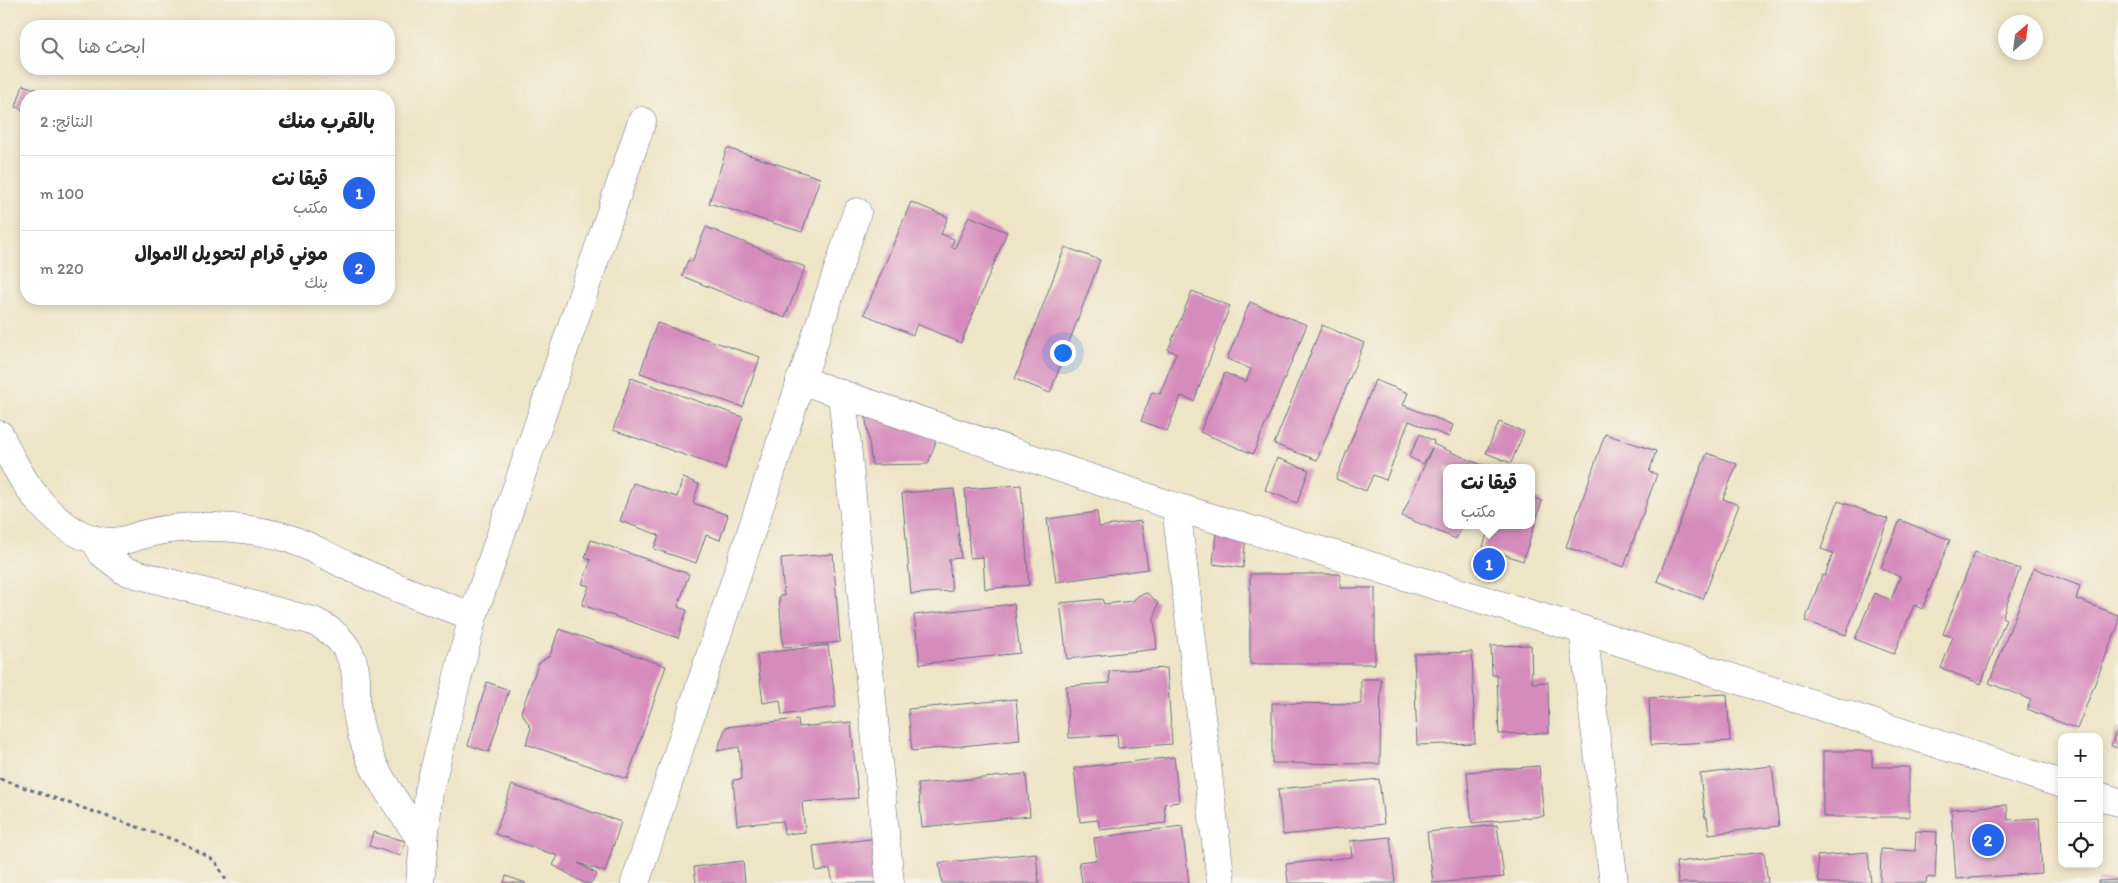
<!DOCTYPE html>
<html lang="ar">
<head>
<meta charset="utf-8">
<style>
  :root { --surface:#fff; --page:#f2f2f2; --text:#222; --muted:#767676; --line:#e0e0e0; --accent:#2563eb }
  body { margin:0; font-family:Itim,"Playpen Sans Arabic",sans-serif; background:var(--page); color:var(--text); direction:rtl }
  .controls { position:absolute; right:15px; bottom:15px; display:grid; overflow:hidden; border-radius:10px; box-shadow:0 2px 8px #0003 }
  .controls button { width:45px; height:45px; display:grid; place-items:center; padding:0; border:0; border-bottom:1px solid var(--line); background:var(--surface); color:var(--text); font:25px sans-serif }
  .compass { position:absolute; left:1998px; top:15px; width:45px; height:45px; border-radius:50%; background:var(--surface); box-shadow:0 2px 8px #0003; rotate:28deg }
  .you { position:absolute; left:1062px; top:352px; width:18px; height:18px; margin:-12px; border:4px solid #fff; border-radius:50%; background:#1a73e8; box-shadow:0 0 0 8px #1a73e833 }
  .badge { display:grid; place-items:center; width:32px; height:32px; border-radius:50%; background:var(--accent); color:#fff; font-size:16px; font-weight:700 }
  .pin { position:absolute; translate:-50% -50%; border:2px solid #fff; box-shadow:0 1px 5px #0006 }
  .popup { position:absolute; left:1443px; top:464px; width:92px; height:65px; box-sizing:border-box; display:grid; place-content:center; border-radius:10px; background:var(--surface); filter:drop-shadow(0 1px 4px #0005); font-size:16px; white-space:nowrap; color:var(--muted) }
  .popup b { font-size:19px; color:var(--text) }
  .popup::after { content:''; position:absolute; left:50%; top:100%; margin-left:-10px; border:10px solid transparent; border-top-color:var(--surface) }
  .list { margin:0; padding:0; list-style:none }
  h2 { display:flex; justify-content:space-between; align-items:center; height:65px; margin:0; padding:0 20px; font-size:21px }
  h2 small { font-size:16px; font-weight:400; color:var(--muted) }
  .list li { display:grid; grid-template-columns:32px 1fr auto; gap:15px; align-items:center; box-sizing:border-box; height:75px; padding:0 20px; border-top:1px solid var(--line) }
  .list b { display:block; font-size:19px; white-space:nowrap }
  .list p { margin:0; font-size:16px; white-space:nowrap; color:var(--muted) }
  .list em { font-size:16px; font-style:normal; color:var(--muted) }
  .icon { flex:none; width:28px; height:28px; fill:none; stroke:currentColor; stroke-width:2; stroke-linecap:round; stroke-linejoin:round }
  .map { position:relative; flex:none; width:2118px; height:883px; overflow:hidden; direction:ltr }
  .search { position:absolute; background:var(--surface); box-shadow:0 2px 8px #0003; left:20px; top:20px; width:375px; height:55px; display:flex; align-items:center; gap:12px; box-sizing:border-box; padding:0 18px; border-radius:20px; color:var(--muted); font-size:19px }
  .panel { position:absolute; background:var(--surface); box-shadow:0 2px 8px #0003; left:20px; top:90px; width:375px; height:215px; border-radius:20px; direction:rtl }
  .map>svg:first-child { display:block }
</style>
</head>
<body>
<div class="map">
<svg width="2118" height="883" viewBox="0 0 2118 883">
  <rect width="100%" height="100%" fill="#f7f3e8"/>
  <filter id="ink" filterUnits="userSpaceOnUse"><feTurbulence type="fractalNoise" baseFrequency=".02" numOctaves="2"/><feDisplacementMap in="SourceGraphic" scale="10" xChannelSelector="R" yChannelSelector="G"/><feConvolveMatrix kernelMatrix="1 2 1 2 8 2 1 2 1" color-interpolation-filters="sRGB"/></filter>
  <filter id="wash" filterUnits="userSpaceOnUse"><feTurbulence type="fractalNoise" baseFrequency=".0096" numOctaves="4" result="noise"/><feDisplacementMap in="SourceGraphic" scale="20" xChannelSelector="R" yChannelSelector="G"/><feGaussianBlur stdDeviation="1.12" result="paint"/><feColorMatrix in="noise" values="0 0 0 0 0 0 0 0 0 0 0 0 0 0 0 0 0 1.4 0 .05"/><feComposite in="paint" operator="in"/></filter>
  <g filter="url(#wash)">
    <rect width="100%" height="100%" fill="#eee4c6"/>
    <g id="blocks">
      <g fill="#d58bbc">
        <polygon points="23,85 48,93 47,96 26,96 26,111 16,107"/>
        <polygon points="727,148 820,178 802,232 709,203"/>
        <polygon points="911,202 948,217 941,234 954,239 951,247 955,248 969,216 1007,232 961,343 917,324 913,335 864,314"/>
        <polygon points="706,227 805,267 785,318 682,276 688,260 692,262"/>
        <polygon points="1065,247 1100,260 1050,393 1015,379"/>
        <polygon points="1192,291 1230,306 1194,401 1181,396 1167,431 1141,421 1152,392 1160,394 1176,353 1168,350"/>
        <polygon points="1250,302 1307,325 1253,454 1200,432 1225,373 1246,382 1251,369 1227,359"/>
        <polygon points="657,323 760,357 743,407 640,373"/>
        <polygon points="1322,325 1364,343 1317,460 1274,444"/>
        <polygon points="631,378 743,417 725,469 613,430"/>
        <polygon points="1375,380 1408,393 1403,405 1453,425 1449,437 1409,421 1386,480 1373,475 1366,491 1336,479"/>
        <polygon points="865,413 937,438 928,464 872,465"/>
        <polygon points="1499,422 1524,432 1511,463 1486,453"/>
        <polygon points="1420,434 1434,441 1433,444 1488,468 1446,468 1446,525 1462,525 1456,539 1402,516 1432,448 1423,464 1409,457"/>
        <polygon points="1605,434 1656,451 1649,472 1657,474 1624,567 1566,547"/>
        <polygon points="1707,453 1737,464 1723,499 1739,505 1703,599 1657,581"/>
        <polygon points="1277,458 1309,470 1297,503 1265,490"/>
        <polygon points="683,478 699,484 693,503 728,515 720,540 706,535 696,563 654,549 659,535 620,521 633,483 677,497"/>
        <polygon points="1021,485 1029,585 985,589 983,557 970,558 965,489"/>
        <polygon points="954,489 961,558 949,559 952,591 911,594 902,493"/>
        <polygon points="1532,497 1542,501 1523,561 1483,547 1490,525 1532,525"/>
        <polygon points="1838,501 1888,519 1846,635 1805,621 1822,575 1825,576 1833,553 1821,549"/>
        <polygon points="1097,512 1099,527 1141,521 1148,569 1056,582 1047,519"/>
        <polygon points="1900,520 1950,540 1922,609 1914,605 1894,654 1855,639 1874,593 1891,600 1900,577 1881,568"/>
        <polygon points="1216,533 1246,535 1243,568 1213,564"/>
        <polygon points="591,540 689,574 678,607 687,610 678,638 582,605 589,586 582,584 591,560 585,558"/>
        <polygon points="1975,552 2020,569 2002,617 2006,619 1981,684 1941,668 1953,637 1943,634"/>
        <polygon points="833,554 840,642 783,647 779,596 784,596 781,558"/>
        <polygon points="2034,568 2080,586 2076,599 2118,615 2118,625 2077,729 2027,709 2031,700 1989,683"/>
        <polygon points="1250,574 1340,574 1340,588 1375,588 1375,664 1250,664"/>
        <polygon points="1147,593 1158,603 1154,620 1157,649 1067,659 1060,603 1102,599 1104,604 1133,601 1139,595"/>
        <polygon points="1014,604 1020,653 920,664 914,615"/>
        <polygon points="559,629 666,666 627,779 526,744 531,728 521,712 538,664 550,655"/>
        <polygon points="828,645 836,707 782,715 780,700 763,703 757,654"/>
        <polygon points="1531,645 1532,683 1548,682 1549,733 1499,734 1497,675 1492,675 1491,646"/>
        <polygon points="1472,652 1475,743 1417,745 1414,654"/>
        <polygon points="1167,668 1172,744 1118,748 1117,735 1069,738 1066,686 1110,683 1109,671"/>
        <polygon points="1361,679 1381,679 1380,764 1272,763 1272,703 1361,704"/>
        <polygon points="487,682 509,690 489,752 468,745"/>
        <polygon points="1727,694 1730,741 1651,745 1649,698"/>
        <polygon points="1016,699 1020,740 912,751 908,709"/>
        <polygon points="798,719 799,727 851,722 858,798 802,802 805,832 784,834 783,821 737,825 733,780 742,779 739,747 717,751 726,727"/>
        <polygon points="2118,727 2118,748 2111,746"/>
        <polygon points="1823,751 1872,751 1872,767 1909,767 1909,817 1823,817"/>
        <polygon points="1174,757 1179,802 1164,804 1166,823 1100,830 1098,820 1080,822 1074,768"/>
        <polygon points="1539,766 1544,816 1472,823 1467,772"/>
        <polygon points="1772,766 1779,826 1709,834 1707,818 1705,818 1700,774"/>
        <polygon points="1026,774 1030,816 922,827 918,784"/>
        <polygon points="1379,779 1384,824 1283,835 1278,789"/>
        <polygon points="512,785 621,822 605,872 578,863 597,874 591,883 584,883 553,865 558,856 495,834"/>
        <polygon points="2007,805 2008,820 2039,818 2042,873 1956,879 1951,809"/>
        <polygon points="1497,825 1504,877 1433,883 1427,832"/>
        <polygon points="1182,826 1189,883 1082,883 1079,862 1097,860 1094,838"/>
        <polygon points="1916,831 1937,832 1935,878 1927,877 1926,883 1880,883 1881,849 1915,851"/>
        <polygon points="373,832 405,841 401,856 369,846"/>
        <polygon points="1390,837 1395,883 1288,883 1286,864 1352,857 1350,841"/>
        <polygon points="879,838 885,883 833,883 830,869 816,871 813,846"/>
        <polygon points="1764,852 1768,883 1678,883 1676,862"/>
        <polygon points="1868,852 1871,883 1819,883 1817,856"/>
        <polygon points="1036,853 1039,883 942,883 939,863"/>
        <polygon points="743,861 745,883 696,883 694,867"/>
        <polygon points="506,876 526,883 504,883"/>
        <polygon points="2118,880 2118,883 2098,883 2098,881"/>
      </g>
    </g>
  </g>
  <g filter="url(#ink)">
    <use href="#blocks" fill-opacity="0" stroke="#656e82" stroke-width="1"/>
    <g fill="none" stroke-linecap="round" stroke-linejoin="round">
      <defs>
        <g id="minor">
          <polyline points="800,380 1176,507 1583,630 2062,784"/>
          <polyline points="842,394 890,883"/>
          <path d="M0,435C19,479 54,537 108,542C123,543 135,536 149,533C189,523 241,526 281,536C306,543 326,556 350,567C390,585 431,602 473,616"/>
          <polyline points="1176,507 1221,883"/>
          <path d="M95,540L102,553L125,571L313,621C337,632 354,650 356,678C357,689 355,701 357,712C359,728 365,745 371,760C385,790 406,817 424,844"/>
          <polyline points="1583,630 1614,883"/>
          <polyline points="2099,796 2118,802"/>
          <polyline points="420,883 429,791 473,616 642,121"/>
          <polyline points="635,883 857,212"/>
        </g>
      </defs>
      <use href="#minor" stroke="#656e82" stroke-width="29"/>
      <polyline stroke="#656e82" stroke-width="3" stroke-dasharray="4 4" stroke-linecap="butt" points="0,779 183,843 215,861 228,883"/>
      <use href="#minor" stroke="#fff" stroke-width="28"/>
    </g>
  </g>
</svg>
<div class="controls">
<button>+</button>
<button>−</button>
<button><svg class="icon" aria-label="locate" viewBox="0 0 24 24"><circle cx="12" cy="12" r="6"/><path d="M12 2v4M12 18v4M2 12h4M18 12h4"/></svg></button>
</div>
<svg class="compass" viewBox="-18 -18 36 36"><path d="M0-13l5 13h-10z" fill="#e53935"/><path d="M0 13l5-13h-10z" fill="#767676"/></svg>
<div class="you"></div>
<div class="pin badge" style="left:1489px;top:564px">1</div>
<div class="popup"><b>قيقا نت</b>مكتب</div>
<div class="pin badge" style="left:1988px;top:840px">2</div>
<div class="search"><svg class="icon" aria-label="search" viewBox="0 0 24 24"><circle cx="10" cy="10" r="6"/><path d="M15 15l6 6"/></svg>ابحث هنا</div>
<section class="panel">
<h2>بالقرب منك<small>النتائج: 2</small></h2>
<ul class="list">
<li><span class="badge">1</span><div><b>قيقا نت</b><p>مكتب</p></div><em>100 m</em></li>
<li><span class="badge">2</span><div><b>موني قرام لتحويل الاموال</b><p>بنك</p></div><em>220 m</em></li>
</ul>
</section>
</div>
</body>
</html>
